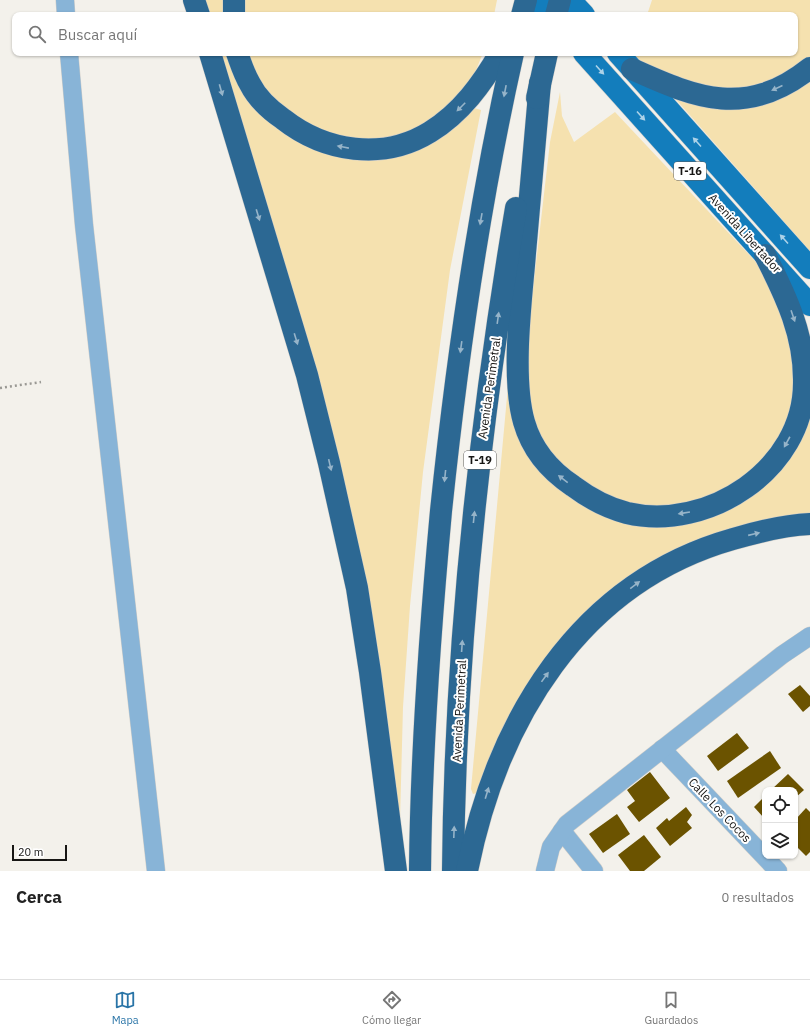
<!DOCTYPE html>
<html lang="es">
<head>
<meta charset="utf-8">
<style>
  :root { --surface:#fff; --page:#f6f6f6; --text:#222; --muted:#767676; --line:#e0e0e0; --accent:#2974a7 }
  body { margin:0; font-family:"IBM Plex Sans",sans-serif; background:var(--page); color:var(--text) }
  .controls { position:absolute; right:12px; bottom:12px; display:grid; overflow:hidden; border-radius:8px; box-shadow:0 1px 3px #0004 }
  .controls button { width:36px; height:36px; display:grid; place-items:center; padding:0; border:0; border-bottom:1px solid var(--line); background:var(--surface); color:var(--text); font:20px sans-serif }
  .scale { position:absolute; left:12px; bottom:10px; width:55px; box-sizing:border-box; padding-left:4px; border:2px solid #171614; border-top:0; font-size:11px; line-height:14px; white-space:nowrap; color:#171614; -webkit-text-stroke:3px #fff; paint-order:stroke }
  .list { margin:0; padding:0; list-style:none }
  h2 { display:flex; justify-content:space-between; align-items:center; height:52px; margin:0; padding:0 16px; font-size:17px }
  h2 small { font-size:13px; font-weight:400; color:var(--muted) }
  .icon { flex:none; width:22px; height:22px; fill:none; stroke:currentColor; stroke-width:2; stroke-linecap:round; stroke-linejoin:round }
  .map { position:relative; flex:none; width:810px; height:871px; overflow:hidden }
  .search { position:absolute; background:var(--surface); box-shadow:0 1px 3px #0004; left:12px; right:12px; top:12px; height:44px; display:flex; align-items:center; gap:10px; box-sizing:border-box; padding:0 14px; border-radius:8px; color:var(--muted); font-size:15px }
  .sheet { height:108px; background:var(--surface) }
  nav { display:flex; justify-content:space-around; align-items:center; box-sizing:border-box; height:56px; border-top:1px solid var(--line); background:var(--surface); font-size:11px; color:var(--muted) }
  nav a { display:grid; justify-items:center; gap:2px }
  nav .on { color:var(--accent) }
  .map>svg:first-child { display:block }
</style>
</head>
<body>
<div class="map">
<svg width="810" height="871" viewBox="0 0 810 871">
  <rect width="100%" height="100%" fill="#f3f1eb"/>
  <g fill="#f5e1af">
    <polygon points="203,0 226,0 225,15 207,15"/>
    <polygon points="243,0 497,0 494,15 242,15"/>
    <polygon points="652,0 810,0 810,57 774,81 740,90 697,86 641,62 632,53 795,53 795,15 647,15"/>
    <polygon points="219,53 229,53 234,72 348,157 474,108 481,110 450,270 423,472 410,606 403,707 400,820 378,670"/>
    <polygon points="246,53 483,53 472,80 456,101 426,125 380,141 335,138 280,107 257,81"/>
    <polygon points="810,78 810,251 672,95 692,102"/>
    <polygon points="560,92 562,116 574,142 615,112 755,261 773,288 785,315 796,385 785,429 754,470 709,498 664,508 631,505 584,484 546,450 531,418 527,372 529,326 535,272 550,142"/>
    <polygon points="508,386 575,498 715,513 810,405 810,516 605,597 477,793 473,794 471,789"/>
  </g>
  <g fill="#6b5300">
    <polygon points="800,685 810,696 810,706 803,712 788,694"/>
    <polygon points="737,733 749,748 718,771 707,756"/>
    <polygon points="770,751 781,768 738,798 727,781"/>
    <polygon points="650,772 670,798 639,822 627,807 635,801 627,790"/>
    <polygon points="788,774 804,790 795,798 795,790 771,790"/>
    <polygon points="765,796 765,819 754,807"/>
    <polygon points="686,807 692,815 687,822 692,828 670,846 656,828 667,818 669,821"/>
    <polygon points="806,808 810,812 810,852 806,856 795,845 795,820"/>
    <polygon points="617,814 630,834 603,853 589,834"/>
    <polygon points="644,835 661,857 644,871 630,871 618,855"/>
  </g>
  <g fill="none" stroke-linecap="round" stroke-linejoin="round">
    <defs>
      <g id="minor">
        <polyline points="65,0 66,15"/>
        <polyline points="69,53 84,225 156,871"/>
        <polyline points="662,749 778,871"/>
        <polyline points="562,831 594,871"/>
        <polyline points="545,871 551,847 567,824 782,655 810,636"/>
      </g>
      <g id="major">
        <polyline points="537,0 550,15"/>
        <polyline points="570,0 584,15"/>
        <polyline points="584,53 810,305"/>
        <polyline points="618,53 810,268"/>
      </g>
      <g id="highway">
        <polyline points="194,0 199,15"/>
        <polyline points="234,15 234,0"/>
        <polyline points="522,15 526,0"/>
        <polyline points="556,15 560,0"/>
        <polyline points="210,53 307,375 329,463 357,588 370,672 396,871"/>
        <path d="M237,53C241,64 244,74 250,84C257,98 270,110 283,119C325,152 383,161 430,132C461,113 482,84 500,53"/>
        <path d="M632,69C698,99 747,118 810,68"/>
        <path d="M540,83C535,143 529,204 524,265C520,309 512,380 524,422C532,450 549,470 573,486C589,498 608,508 627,513C708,532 804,469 804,383C805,336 786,296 765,255"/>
        <polyline points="537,98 547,53"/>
        <path d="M420,871C421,751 430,631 441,511C457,357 479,204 513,53"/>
        <path d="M453,871C455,649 479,427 516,208"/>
        <path d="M467,871C497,721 578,583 733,539C757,532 784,525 810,524"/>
      </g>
    </defs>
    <use href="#minor" stroke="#d0cec9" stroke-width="19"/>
    <use href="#major" stroke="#d0cec9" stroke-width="23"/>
    <use href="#highway" stroke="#d0cec9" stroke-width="23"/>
    <polyline stroke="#9a9994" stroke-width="2.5" stroke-dasharray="2 3" stroke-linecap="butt" points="0,388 41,382"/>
    <use href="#minor" stroke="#88b4d7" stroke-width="18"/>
    <use href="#major" stroke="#137dbc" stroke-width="22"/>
    <use href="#highway" stroke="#2c6893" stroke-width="22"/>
  </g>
  <defs><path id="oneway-solid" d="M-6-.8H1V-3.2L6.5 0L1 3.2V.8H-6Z"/></defs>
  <g fill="#acd2e8">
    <use href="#oneway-solid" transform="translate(600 70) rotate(48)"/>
    <use href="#oneway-solid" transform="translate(641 116) rotate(48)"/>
    <use href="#oneway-solid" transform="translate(697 142) rotate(-132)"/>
    <use href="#oneway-solid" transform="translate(784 239) rotate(-132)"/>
  </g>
  <g fill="#96b4c9">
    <use href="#oneway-solid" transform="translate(777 88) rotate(156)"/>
    <use href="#oneway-solid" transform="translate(221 90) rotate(74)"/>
    <use href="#oneway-solid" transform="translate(505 91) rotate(101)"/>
    <use href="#oneway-solid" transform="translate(461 107) rotate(135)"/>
    <use href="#oneway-solid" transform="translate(343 147) rotate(-169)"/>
    <use href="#oneway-solid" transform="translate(258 215) rotate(73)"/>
    <use href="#oneway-solid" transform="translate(481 219) rotate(100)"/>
    <use href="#oneway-solid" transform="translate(793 316) rotate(71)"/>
    <use href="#oneway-solid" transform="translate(498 318) rotate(-82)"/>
    <use href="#oneway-solid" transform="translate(296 339) rotate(73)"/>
    <use href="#oneway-solid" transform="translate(461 347) rotate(98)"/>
    <use href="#oneway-solid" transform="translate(787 442) rotate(119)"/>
    <use href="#oneway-solid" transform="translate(330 465) rotate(77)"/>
    <use href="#oneway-solid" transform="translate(445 476) rotate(96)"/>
    <use href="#oneway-solid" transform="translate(563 479) rotate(-142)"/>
    <use href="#oneway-solid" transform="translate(684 513) rotate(171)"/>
    <use href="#oneway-solid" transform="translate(474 517) rotate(-84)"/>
    <use href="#oneway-solid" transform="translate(754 534) rotate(-13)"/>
    <use href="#oneway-solid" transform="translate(635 585) rotate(-37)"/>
    <use href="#oneway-solid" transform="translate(462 646) rotate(-86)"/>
    <use href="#oneway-solid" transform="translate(545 677) rotate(-54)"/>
    <use href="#oneway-solid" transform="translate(487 793) rotate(-73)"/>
    <use href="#oneway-solid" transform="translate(454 832) rotate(-88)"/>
  </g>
  <g text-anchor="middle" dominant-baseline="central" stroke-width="4" stroke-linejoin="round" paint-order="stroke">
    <g fill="#fff" stroke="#5d5c5a" stroke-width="1">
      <rect x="674" y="162" width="32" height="18" rx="3"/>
      <rect x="464" y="451" width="32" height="18" rx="3"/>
    </g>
    <g font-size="11" font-weight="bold" fill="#171614">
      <text x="690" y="171">T-16</text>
      <text x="480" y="460">T-19</text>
    </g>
    <g font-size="12" fill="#171614" stroke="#fff">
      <text transform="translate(745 233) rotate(48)">Avenida Libertador</text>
      <text transform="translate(489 388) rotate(-82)">Avenida Perimetral</text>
      <text transform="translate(459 711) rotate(-87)">Avenida Perimetral</text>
      <text transform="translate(720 810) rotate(46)">Calle Los Cocos</text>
    </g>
  </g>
</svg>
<div class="controls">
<button><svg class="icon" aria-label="locate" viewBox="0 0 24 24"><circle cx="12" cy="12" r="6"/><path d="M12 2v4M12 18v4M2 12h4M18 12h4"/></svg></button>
<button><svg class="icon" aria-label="layers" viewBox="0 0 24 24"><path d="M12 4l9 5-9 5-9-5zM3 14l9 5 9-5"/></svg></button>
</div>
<div class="scale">20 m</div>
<div class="search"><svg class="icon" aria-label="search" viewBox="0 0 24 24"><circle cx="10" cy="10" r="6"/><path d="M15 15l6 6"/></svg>Buscar aquí</div>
</div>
<section class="sheet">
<h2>Cerca<small>0 resultados</small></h2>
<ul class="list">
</ul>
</section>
<nav>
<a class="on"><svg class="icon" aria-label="map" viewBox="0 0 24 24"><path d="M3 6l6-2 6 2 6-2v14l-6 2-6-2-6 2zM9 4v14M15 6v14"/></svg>Mapa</a>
<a><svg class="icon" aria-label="directions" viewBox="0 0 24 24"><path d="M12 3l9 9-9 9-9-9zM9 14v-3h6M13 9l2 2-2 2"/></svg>Cómo llegar</a>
<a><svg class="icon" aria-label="saved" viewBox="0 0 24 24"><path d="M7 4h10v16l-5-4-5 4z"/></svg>Guardados</a>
</nav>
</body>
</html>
